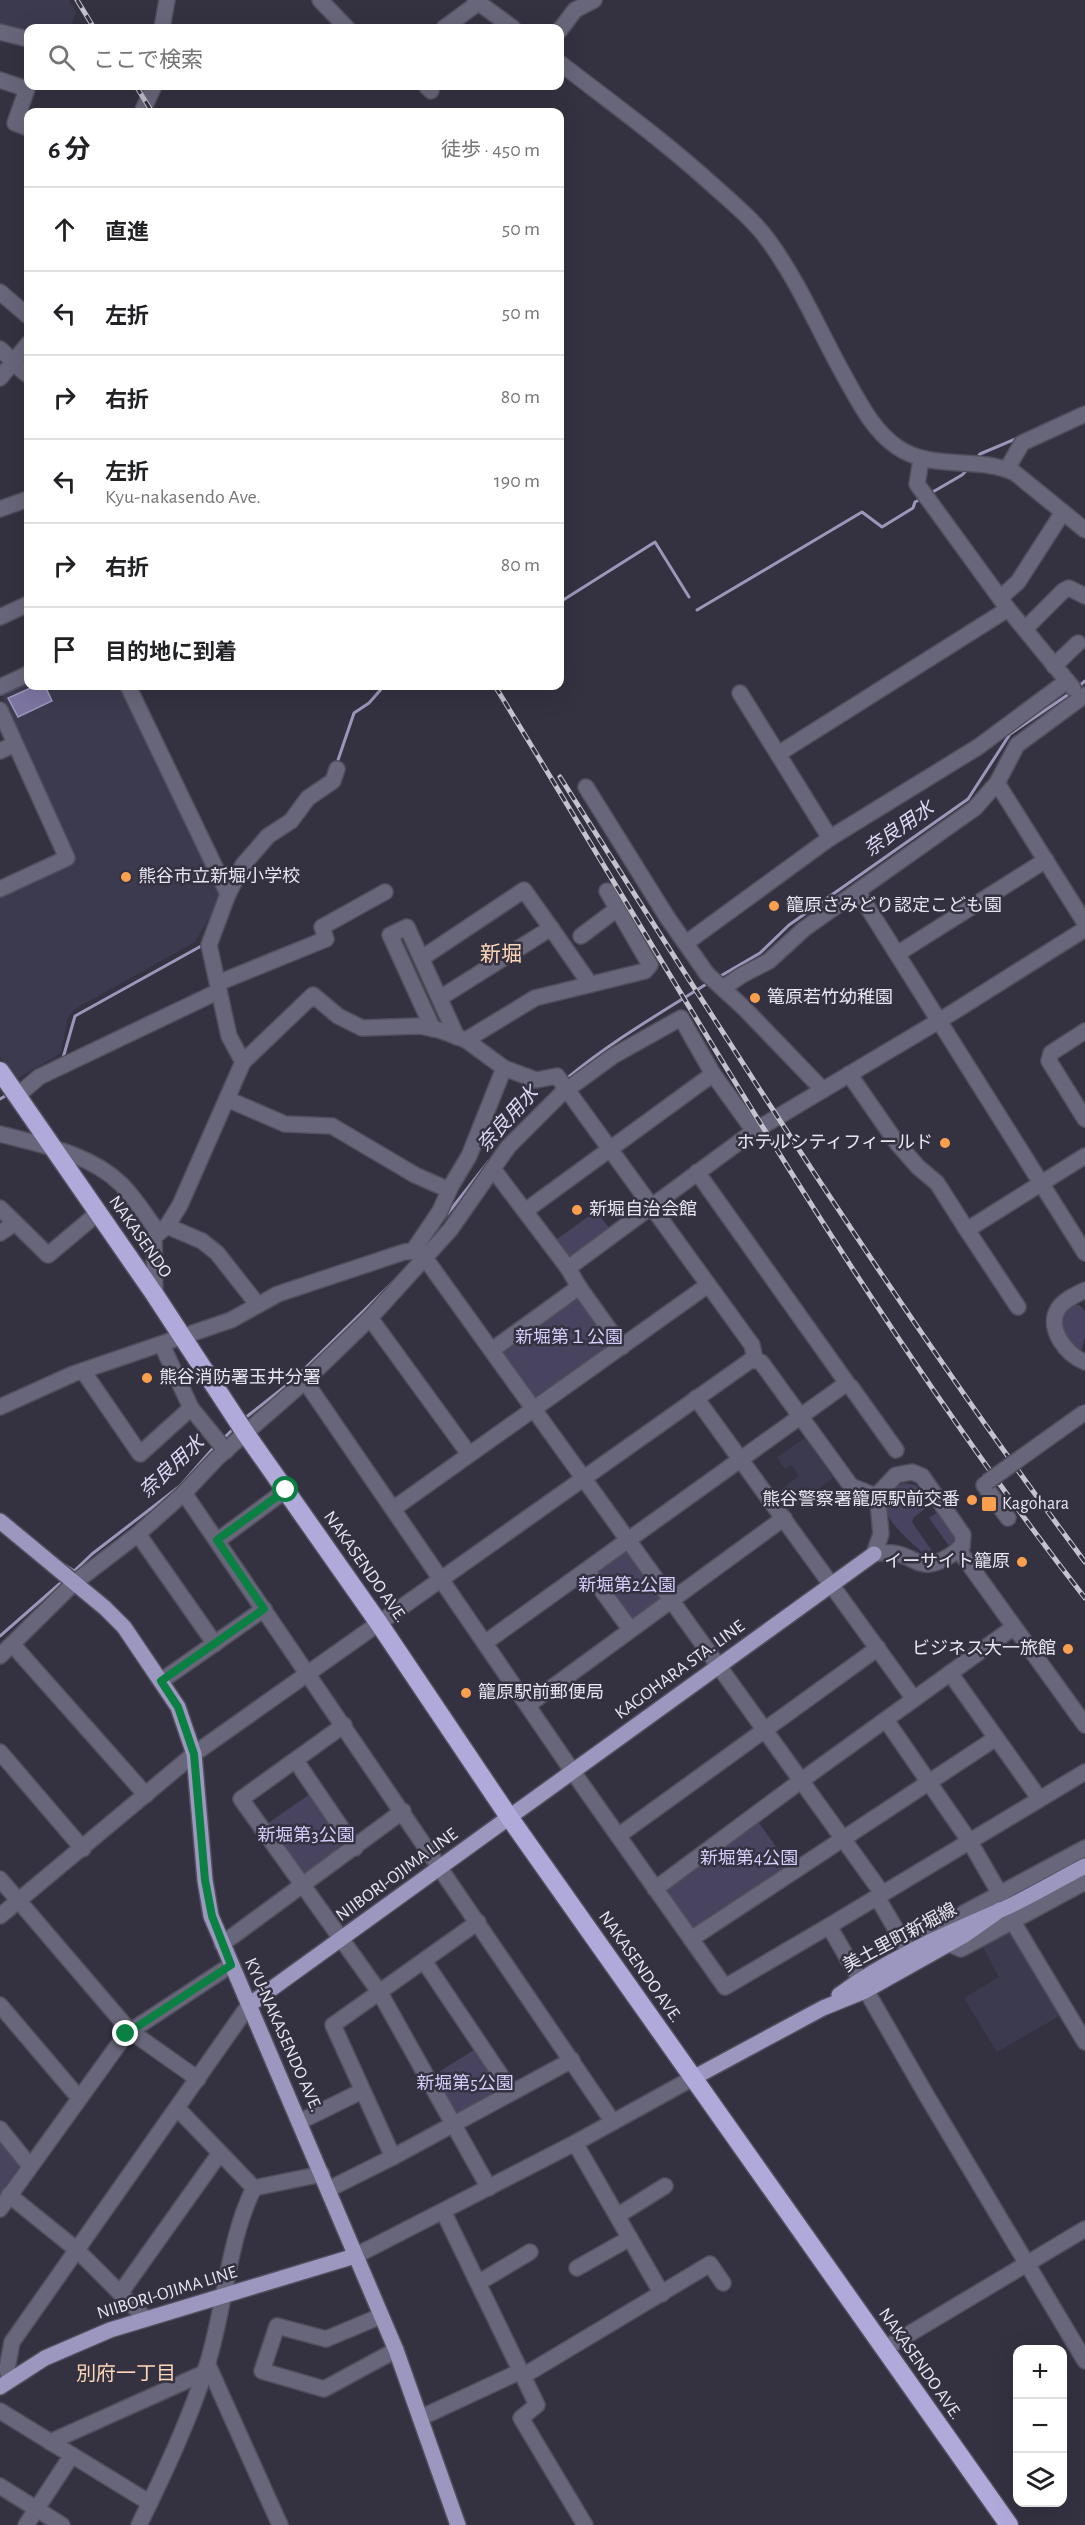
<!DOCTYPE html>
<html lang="ja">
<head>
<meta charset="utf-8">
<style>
  :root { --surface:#fff; --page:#f6f6f6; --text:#202124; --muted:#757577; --line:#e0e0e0 }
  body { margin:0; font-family:"Alegreya Sans","Noto Sans JP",sans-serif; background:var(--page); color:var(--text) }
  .controls { position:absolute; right:18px; bottom:18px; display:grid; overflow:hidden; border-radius:12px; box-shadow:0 6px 24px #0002 }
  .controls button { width:54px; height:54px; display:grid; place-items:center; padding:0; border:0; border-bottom:2px solid var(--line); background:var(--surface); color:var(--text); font:30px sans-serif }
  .stop { position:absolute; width:18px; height:18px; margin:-14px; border:4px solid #0b8043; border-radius:50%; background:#fff }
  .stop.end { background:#0b8043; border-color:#fff; box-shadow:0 2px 6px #0008 }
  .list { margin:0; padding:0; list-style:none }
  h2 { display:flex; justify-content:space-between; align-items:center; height:78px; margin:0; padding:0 24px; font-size:26px }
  h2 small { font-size:20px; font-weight:400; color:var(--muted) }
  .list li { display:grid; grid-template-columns:39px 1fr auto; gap:18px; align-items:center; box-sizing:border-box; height:84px; padding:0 24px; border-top:2px solid var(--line) }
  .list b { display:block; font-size:22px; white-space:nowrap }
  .list p { margin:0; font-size:20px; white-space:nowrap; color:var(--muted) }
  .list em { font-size:20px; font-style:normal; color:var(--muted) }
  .icon { flex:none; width:33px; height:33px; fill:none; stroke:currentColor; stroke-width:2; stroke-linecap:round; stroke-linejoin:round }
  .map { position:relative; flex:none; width:1085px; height:2525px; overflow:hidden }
  .search { position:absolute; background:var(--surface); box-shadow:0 6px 24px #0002; left:24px; top:24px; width:540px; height:66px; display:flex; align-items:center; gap:15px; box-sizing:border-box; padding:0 21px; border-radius:12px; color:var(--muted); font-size:22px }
  .panel { position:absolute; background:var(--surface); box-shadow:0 6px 24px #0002; left:24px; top:108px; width:540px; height:582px; border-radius:12px }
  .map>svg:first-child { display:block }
</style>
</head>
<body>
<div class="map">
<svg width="1085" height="2525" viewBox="0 0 1085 2525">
  <rect width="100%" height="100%" fill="#343141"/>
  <g fill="#3c3a4f">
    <polygon points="0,0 69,0 76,12 70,28 3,29 0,27"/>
    <polygon points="28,681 28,686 120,686 219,892 211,915 195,942 75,1009 68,1017 61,1053 15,1080 0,1056 0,896 73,862 1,693"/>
    <polygon points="805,1438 833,1478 787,1512 775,1494 799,1476 791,1465 785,1469 777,1457"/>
    <polygon points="1012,1928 1063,2014 997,2052 964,1998 999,1977 981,1944"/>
  </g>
  <g fill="#48445f">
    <polygon points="596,1211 610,1229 569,1259 553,1242"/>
    <polygon points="579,1295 613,1343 538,1400 533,1399 499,1353"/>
    <path d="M1073,1305H1079L1085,1311V1337L1081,1352H1077C1066,1337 1051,1318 1073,1305Z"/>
    <path d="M904,1483L915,1485L923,1492L919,1495L926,1505L932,1501L933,1503L914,1517L912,1522L934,1554L932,1556L925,1555C909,1540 856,1499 904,1483Z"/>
    <polygon points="938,1512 956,1534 956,1539 949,1546 929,1518"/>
    <polygon points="623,1551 628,1551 661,1597 660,1602 634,1622 627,1621 596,1570"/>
    <polygon points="310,1794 346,1846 305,1877 264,1826"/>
    <polygon points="756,1819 790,1866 694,1930 689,1929 663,1886"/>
    <polygon points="477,2048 504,2089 457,2117 431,2077"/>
    <polygon points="0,2139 21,2164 0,2194"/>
  </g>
  <polygon fill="#7c75a2" stroke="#9c97b9" stroke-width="1.5" points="35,686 45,686 52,701 18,717 8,698"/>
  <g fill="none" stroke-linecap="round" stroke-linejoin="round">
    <g stroke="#9c97b9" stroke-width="3">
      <polyline points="976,459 980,454 1020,437"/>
      <polyline points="931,493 962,475 968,469"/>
      <polyline points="560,602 655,542 689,597"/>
      <polyline points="697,610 862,512 882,527 913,508 915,502 923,498"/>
      <polyline points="1077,688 1085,681"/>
      <polyline points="337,763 354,713 369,703 384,686"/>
      <polyline points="717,978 760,953 789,925 968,799 1010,734 1072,692"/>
      <polyline points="63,1058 75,1016 203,945"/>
      <path d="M565,1080C610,1042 659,1014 708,983"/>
      <polyline points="0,1099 7,1095"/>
      <polyline points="441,1222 489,1161"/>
      <polyline points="245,1418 292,1381 394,1281"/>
      <polyline points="223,1439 233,1429"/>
      <polyline points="63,1564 74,1571"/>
      <polyline points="71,1574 92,1554 180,1486 216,1445"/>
      <polyline points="0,1636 64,1580"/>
    </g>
    <defs>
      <g id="minor">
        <polyline points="320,0 347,28"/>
        <polyline points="475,0 513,28"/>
        <polyline points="162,28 167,0"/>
        <polyline points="444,28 478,3"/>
        <polyline points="560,30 575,10 594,0"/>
        <polyline points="0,32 28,39"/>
        <path d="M560,63C613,104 667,143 716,188C734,204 753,220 768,240C799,282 820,333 846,379C860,404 873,430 897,447C934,472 977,455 1015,473L1085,530"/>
        <polyline points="0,80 27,89 15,123 28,128"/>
        <polyline points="426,86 431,91"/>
        <polyline points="142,112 154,86"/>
        <polyline points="0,292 28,316"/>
        <path d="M0,349C11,358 16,367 28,375"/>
        <polyline points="0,378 28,344"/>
        <polyline points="921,460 917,484 1008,609 1073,688"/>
        <polyline points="1007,469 1022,443 1085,414"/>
        <polyline points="0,509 28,499"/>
        <polyline points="1000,598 1018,582 1063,512"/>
        <polyline points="0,617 28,604"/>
        <polyline points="1025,629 1063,591 1069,588 1085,596"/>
        <polyline points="1054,666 1078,643"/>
        <polyline points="128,686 228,894 209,945 229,1036 243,1062"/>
        <polyline points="0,687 28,674"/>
        <polyline points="740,693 830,838"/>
        <polyline points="0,710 67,858 0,889"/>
        <polyline points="0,751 15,744"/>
        <polyline points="778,754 1008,609"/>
        <polyline points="997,783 1085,923"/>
        <polyline points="586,787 667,917 707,974 744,1008 823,1090"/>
        <polyline points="858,892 1085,1253"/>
        <polyline points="228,894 243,865 268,836 291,821 308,798 333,781 337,769"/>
        <polyline points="581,936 617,909"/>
        <polyline points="686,943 830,838 978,747 1067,681"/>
        <polyline points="897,954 1046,860"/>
        <polyline points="422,958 524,890 551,928"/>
        <polyline points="218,983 326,939 322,927 385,892"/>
        <polyline points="723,988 742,975 769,961 804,929 975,808 997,783 1017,745 1085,695"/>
        <polyline points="440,998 551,928 590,984"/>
        <polyline points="433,1029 390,935 407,927 457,1037"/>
        <polyline points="1085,1031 1051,1053 1049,1061 1085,1119"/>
        <polyline points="466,1040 535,998 645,971 650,965 607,891"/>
        <polyline points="849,1074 897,1143 918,1167 937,1183 965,1227 970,1228 1085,1156"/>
        <polyline points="17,1096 39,1077 219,991"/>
        <polyline points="227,1099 285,1124 332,1126 415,1175 449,1190"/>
        <path d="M0,1134C41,1145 89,1153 121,1184C135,1198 146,1216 158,1232"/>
        <polyline points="493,1169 568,1268 579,1287"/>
        <polyline points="0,1208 48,1255 98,1213"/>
        <polyline points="525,1211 713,1074"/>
        <polyline points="167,1226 202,1241 217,1253 258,1305"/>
        <polyline points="965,1227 1018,1307"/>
        <polyline points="0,1233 15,1223"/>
        <polyline points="413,1251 440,1211 451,1186 469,1156 504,1068"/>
        <polyline points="568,1268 754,1131 947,1016 1085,929"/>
        <path d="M1085,1290C1076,1295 1063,1300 1058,1309C1046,1329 1067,1355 1085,1362"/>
        <polyline points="155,1295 154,1237 167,1226 180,1205 243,1062 313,995 338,1016 362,1028 419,1026 439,1030 466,1040 504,1068 536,1080 557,1076 752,1345 755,1359"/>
        <polyline points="370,1318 469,1454"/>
        <polyline points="162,1345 191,1408 226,1451"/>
        <polyline points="492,1350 579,1287 622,1347"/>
        <polyline points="83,1371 140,1454 191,1408"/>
        <polyline points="305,1381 573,1772 725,1987 829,1926"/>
        <polyline points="851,1387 896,1450"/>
        <polyline points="696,1398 914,1699"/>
        <polyline points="0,1407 73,1374 231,1320 278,1294 404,1252 413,1251 425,1258 882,1893"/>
        <path d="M912,1472L922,1476L963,1535L962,1547C912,1586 921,1545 874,1554L881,1534L878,1502L880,1492L896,1475Z"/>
        <polyline points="984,1485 1008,1518"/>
        <polyline points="184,1493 613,2122"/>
        <polyline points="393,1509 708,1285"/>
        <polyline points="138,1534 215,1644"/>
        <polyline points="217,1541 286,1490"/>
        <polyline points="958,1549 1085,1725"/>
        <polyline points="587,1570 630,1629"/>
        <polyline points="486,1642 847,1383 697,1172"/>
        <polyline points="12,1644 146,1795"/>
        <polyline points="0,1656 74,1583 138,1534 184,1493 217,1458 305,1381 370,1318 450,1230 508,1147 561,1094 613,1056 681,1018 713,1074 754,1131"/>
        <polyline points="950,1673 1039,1798"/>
        <polyline points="161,1681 264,1609"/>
        <polyline points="528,1705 784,1518"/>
        <polyline points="886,1720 970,1842 1000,1894"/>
        <polyline points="344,1725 241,1799 380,1993 489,2188"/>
        <polyline points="0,1752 83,1849"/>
        <polyline points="296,1761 355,1848"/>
        <polyline points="1085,1772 829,1926 928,2098 1085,2361"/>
        <polyline points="618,1836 878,1648"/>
        <polyline points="0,1879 130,2031 198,2079"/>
        <polyline points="655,1889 802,1780 1014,1627"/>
        <polyline points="877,1897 915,1962"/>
        <polyline points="0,1916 194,1754 751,1360 761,1362 851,1486 878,1497"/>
        <polyline points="1013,1922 1085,2042"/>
        <polyline points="945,1934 949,1944 961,1949 1085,1882"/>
        <polyline points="929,1938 964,1913 1085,1848"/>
        <polyline points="691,1939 996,1738"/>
        <polyline points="222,1944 403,1811"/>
        <polyline points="424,1961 512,2092"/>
        <polyline points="0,2005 79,2098"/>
        <polyline points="299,2122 362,2091"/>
        <polyline points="0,2129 30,2166"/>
        <polyline points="575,2143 662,2294"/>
        <polyline points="393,2157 572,2060"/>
        <polyline points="254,2188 322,2174"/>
        <polyline points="329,2189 393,2157 333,2025 478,1922"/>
        <polyline points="9,2195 77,2250 146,2319"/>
        <polyline points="0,2209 126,2034 231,1965"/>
        <polyline points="443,2211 537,2405 521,2418 585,2525"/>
        <polyline points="617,2216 665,2186"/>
        <polyline points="355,2256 575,2143 693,2078"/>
        <polyline points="577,2268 630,2238"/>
        <polyline points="478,2283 530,2252"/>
        <polyline points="121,2292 220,2153"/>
        <polyline points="381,2316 326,2339 277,2326 262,2371 324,2389 396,2350"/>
        <polyline points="884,2349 1085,2229"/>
        <polyline points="208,2365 280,2525"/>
        <polyline points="523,2376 710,2264 723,2283"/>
        <polyline points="10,2379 7,2369 12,2342 249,2005"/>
        <polyline points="0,2411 150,2503"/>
        <polyline points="420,2418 521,2371"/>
        <polyline points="50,2442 204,2373"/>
        <polyline points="0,2486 62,2525"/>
        <polyline points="26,2525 72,2455"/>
        <path d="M139,2525C164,2474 190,2419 207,2365C225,2309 228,2239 254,2188L177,2108"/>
      </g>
      <g id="major">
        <polyline points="0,1521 105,1608 124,1627 178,1707 194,1754 205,1880 211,1916 396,2350 458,2525"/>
        <path d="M839,1995C887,1959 944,1935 999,1911C1028,1898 1056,1881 1085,1866"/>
        <polyline points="249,2005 874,1554"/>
        <polyline points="693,2078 823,2008 865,1991 963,1936 1000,1910"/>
        <polyline points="0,2387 45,2358 110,2330 355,2256"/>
      </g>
      <polyline id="highway" points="0,1071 155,1295 246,1434 378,1622 509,1817 1009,2525"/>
    </defs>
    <use href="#minor" stroke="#514e5d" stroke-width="18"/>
    <use href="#major" stroke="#514e5d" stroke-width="18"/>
    <use href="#highway" stroke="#514e5d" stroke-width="21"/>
    <use href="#minor" stroke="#68667a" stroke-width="15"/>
    <use href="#major" stroke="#9c97bf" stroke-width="15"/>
    <use href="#highway" stroke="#b0aada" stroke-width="18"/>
    <defs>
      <g id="rail">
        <polyline points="77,0 94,28"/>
        <polyline points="136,86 152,112"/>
        <path d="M495,686C684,994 862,1312 1085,1598"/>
        <path d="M560,777C729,1043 897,1310 1085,1562"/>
      </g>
    </defs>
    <use href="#rail" stroke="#c3c2cd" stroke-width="5"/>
    <use href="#rail" stroke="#343141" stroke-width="3" stroke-dasharray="9" stroke-linecap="butt"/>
    <defs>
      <polyline id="minor-bridge" points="987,1482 1085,1412"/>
    </defs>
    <use href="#minor-bridge" stroke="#514e5d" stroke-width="18" stroke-linecap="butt"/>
    <use href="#minor-bridge" stroke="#68667a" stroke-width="15"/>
  </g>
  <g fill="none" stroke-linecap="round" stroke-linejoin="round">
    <polyline stroke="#0b8043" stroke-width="8" points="126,2034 231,1965 212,1916 205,1880 194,1754 178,1707 161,1681 264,1609 217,1540 286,1490"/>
  </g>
  <g fill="#fa9f4e" stroke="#343141" stroke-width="2">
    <circle cx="126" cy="877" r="6"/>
    <circle cx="774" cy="906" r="6"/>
    <circle cx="755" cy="998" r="6"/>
    <circle cx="945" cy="1143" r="6"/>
    <circle cx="577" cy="1210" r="6"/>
    <circle cx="147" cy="1378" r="6"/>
    <circle cx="972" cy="1500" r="6"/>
    <rect x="981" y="1496" width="16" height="16" rx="3"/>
    <circle cx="1022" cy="1562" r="6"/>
    <circle cx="1068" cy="1649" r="6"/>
    <circle cx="466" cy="1693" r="6"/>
  </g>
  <g text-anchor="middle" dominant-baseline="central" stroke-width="5" stroke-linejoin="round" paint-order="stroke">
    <g font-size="18" fill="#e7e6f0" stroke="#343141" text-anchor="start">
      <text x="138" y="877">熊谷市立新堀小学校</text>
      <text x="786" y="906">籠原さみどり認定こども園</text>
      <text x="767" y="998">篭原若竹幼稚園</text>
      <text x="933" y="1143" text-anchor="end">ホテルシティフィールド</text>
      <text x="589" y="1210">新堀自治会館</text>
      <text x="159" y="1378">熊谷消防署玉井分署</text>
      <text x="960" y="1500" text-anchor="end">熊谷警察署籠原駅前交番</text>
      <text x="1002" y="1504">Kagohara</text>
      <text x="1010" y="1562" text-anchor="end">イーサイト籠原</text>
      <text x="1056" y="1649" text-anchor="end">ビジネス大一旅館</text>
      <text x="478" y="1693">籠原駅前郵便局</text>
    </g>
    <g font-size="18" fill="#e7e6f0" stroke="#343141">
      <text transform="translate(140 1237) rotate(55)">NAKASENDO</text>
      <text transform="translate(365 1567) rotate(55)">NAKASENDO AVE.</text>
      <text transform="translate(680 1670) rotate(-36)">KAGOHARA STA. LINE</text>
      <text transform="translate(397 1875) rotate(-36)">NIIBORI-OJIMA LINE</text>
      <text transform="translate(900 1938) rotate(-28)">美土里町新堀線</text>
      <text transform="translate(640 1967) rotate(55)">NAKASENDO AVE.</text>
      <text transform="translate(283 2035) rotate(66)">KYU-NAKASENDO AVE.</text>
      <text transform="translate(167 2293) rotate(-17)">NIIBORI-OJIMA LINE</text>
      <text transform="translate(920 2364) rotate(55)">NAKASENDO AVE.</text>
    </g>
    <g font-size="18" fill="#d4cffa" stroke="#343141">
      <text x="569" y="1338">新堀第１公園</text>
      <text x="627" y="1586">新堀第2公園</text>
      <text x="306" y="1836">新堀第3公園</text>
      <text x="749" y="1859">新堀第4公園</text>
      <text x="465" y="2084">新堀第5公園</text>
    </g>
    <g font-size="20" font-style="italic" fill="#dcd8f5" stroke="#343141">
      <text transform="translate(899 829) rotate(-35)">奈良用水</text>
      <text transform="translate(508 1119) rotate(-48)">奈良用水</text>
      <text transform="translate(172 1467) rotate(-43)">奈良用水</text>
    </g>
    <g font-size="20" fill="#fdd6b7" stroke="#343141">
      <text x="126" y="2374">別府一丁目</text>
    </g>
    <g font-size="21" fill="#fdd6b7" stroke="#343141">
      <text x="501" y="954">新堀</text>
    </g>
  </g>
</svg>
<div class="controls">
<button>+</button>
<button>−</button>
<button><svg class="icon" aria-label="layers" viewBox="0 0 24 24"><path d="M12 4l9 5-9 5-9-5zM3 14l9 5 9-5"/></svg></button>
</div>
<div class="stop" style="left:286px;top:1490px"></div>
<div class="stop end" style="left:126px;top:2034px"></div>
<div class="search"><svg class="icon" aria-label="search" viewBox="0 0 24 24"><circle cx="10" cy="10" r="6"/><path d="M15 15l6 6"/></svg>ここで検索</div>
<section class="panel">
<h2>6 分<small>徒歩 · 450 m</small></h2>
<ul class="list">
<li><svg class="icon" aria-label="ahead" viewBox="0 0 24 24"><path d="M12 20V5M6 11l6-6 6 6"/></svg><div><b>直進</b></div><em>50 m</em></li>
<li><svg class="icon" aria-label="left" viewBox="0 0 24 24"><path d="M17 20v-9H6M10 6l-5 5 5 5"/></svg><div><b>左折</b></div><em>50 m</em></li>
<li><svg class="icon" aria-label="right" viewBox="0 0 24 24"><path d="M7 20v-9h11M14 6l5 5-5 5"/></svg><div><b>右折</b></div><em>80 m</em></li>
<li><svg class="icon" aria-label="left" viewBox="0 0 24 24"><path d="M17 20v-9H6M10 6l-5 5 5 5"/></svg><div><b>左折</b><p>Kyu-nakasendo Ave.</p></div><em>190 m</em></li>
<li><svg class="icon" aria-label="right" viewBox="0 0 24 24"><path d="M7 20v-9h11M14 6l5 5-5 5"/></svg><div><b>右折</b></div><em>80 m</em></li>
<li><svg class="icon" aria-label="arrive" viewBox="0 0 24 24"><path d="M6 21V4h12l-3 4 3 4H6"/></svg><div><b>目的地に到着</b></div></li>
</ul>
</section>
</div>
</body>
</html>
